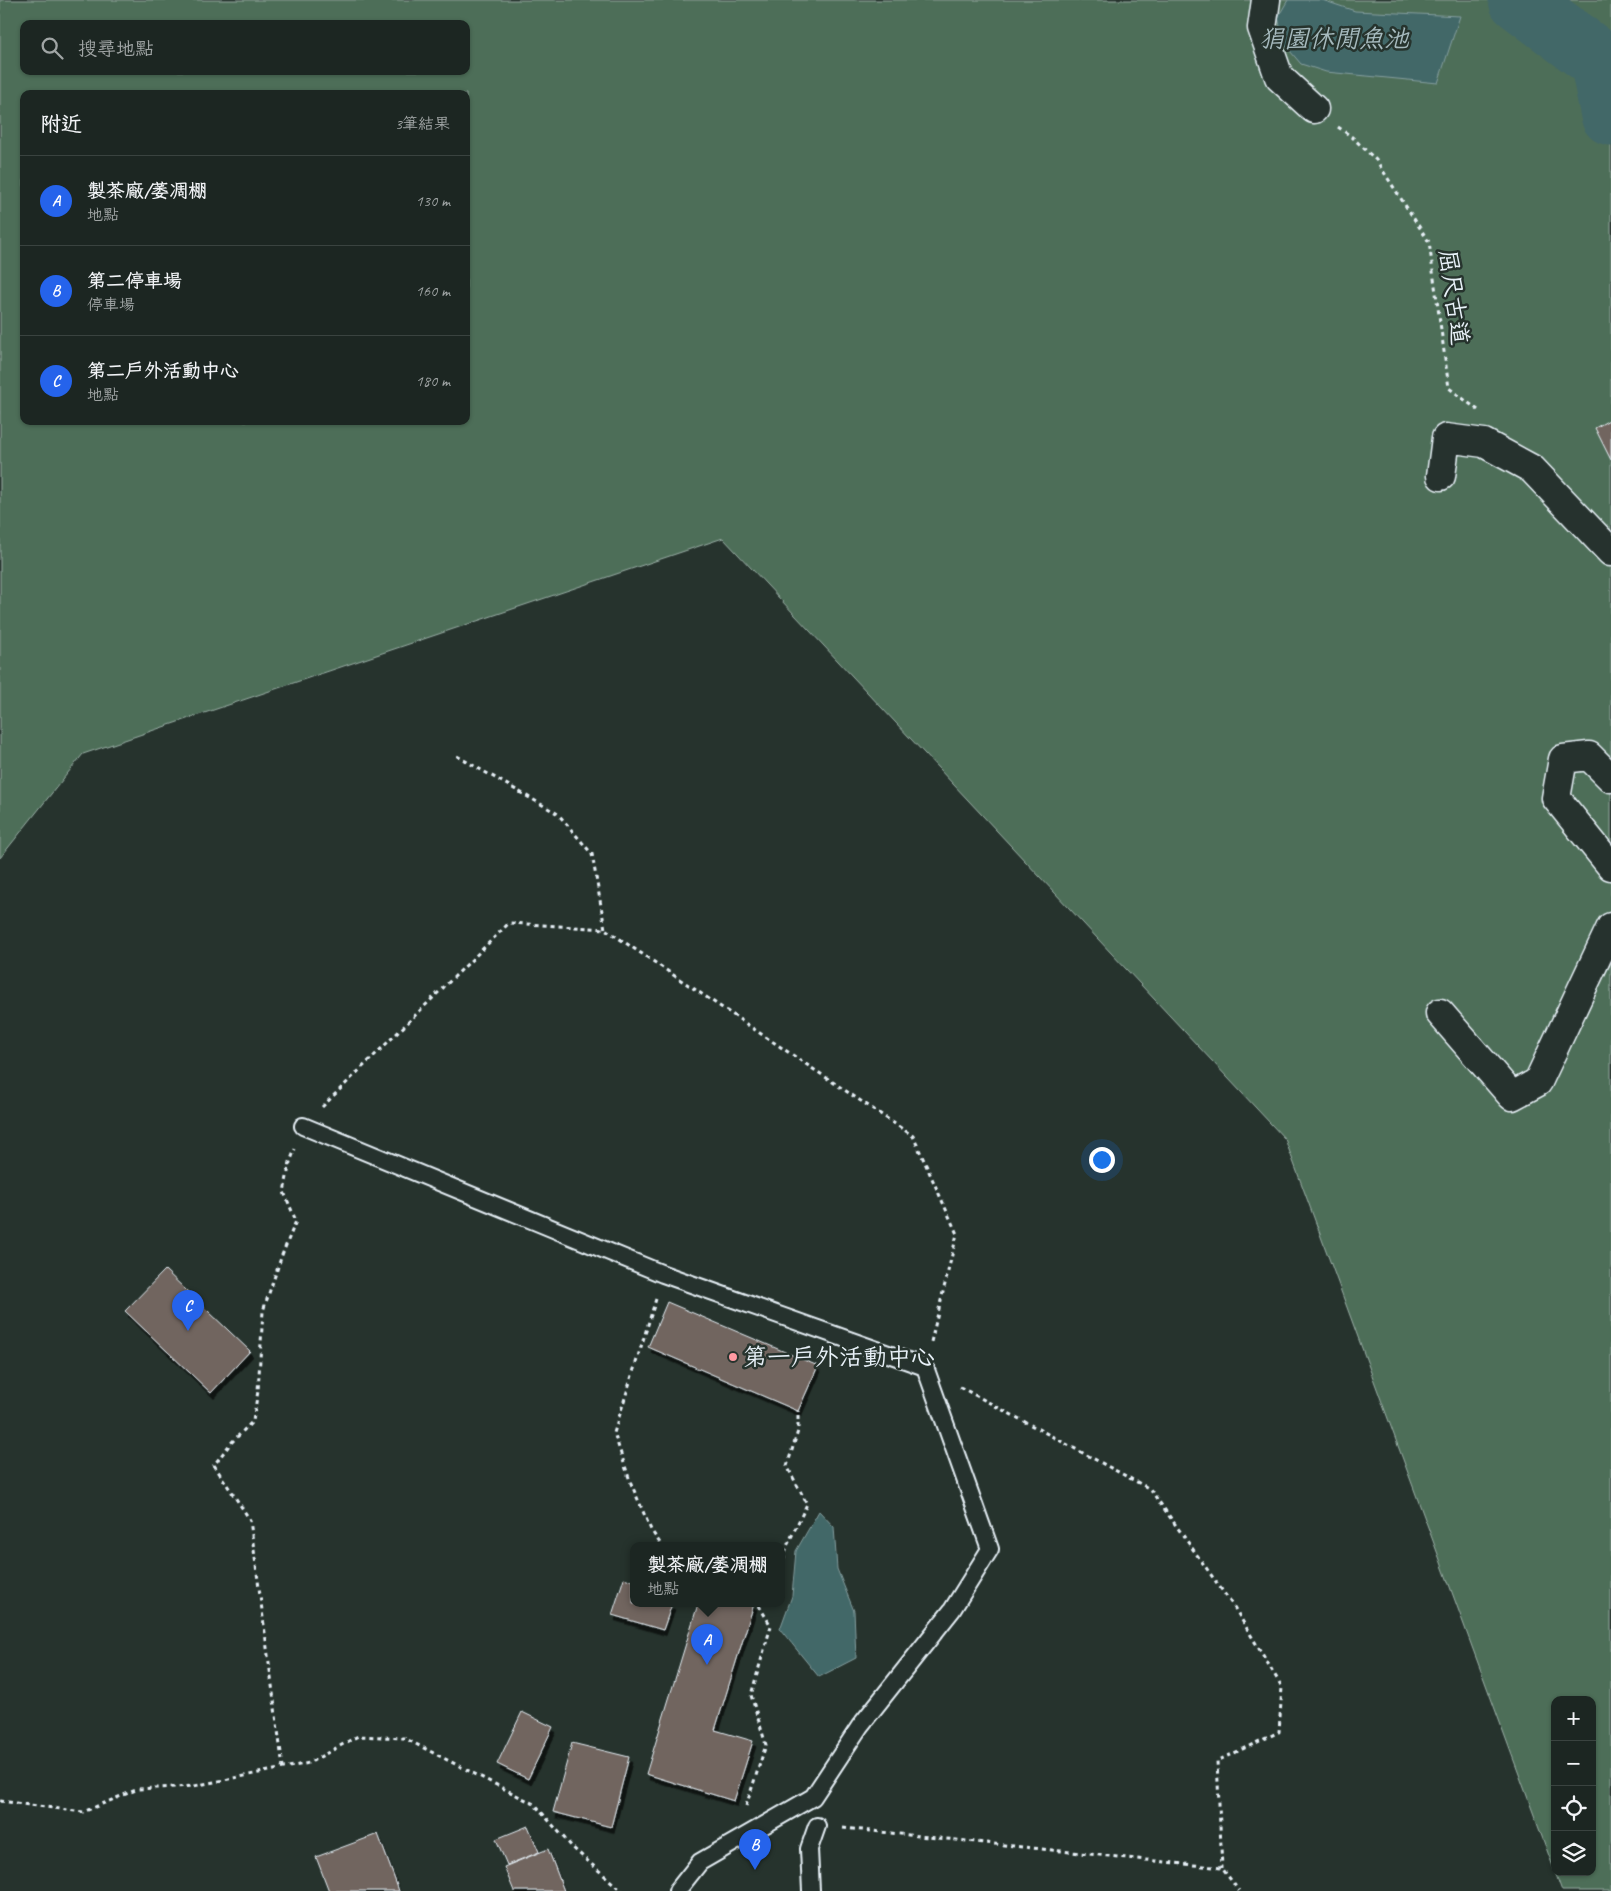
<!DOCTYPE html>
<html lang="zh-TW">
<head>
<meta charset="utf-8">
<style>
  :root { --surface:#1c2622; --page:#29322f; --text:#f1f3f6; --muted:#a0a5a5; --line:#3a4340; --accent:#2563eb }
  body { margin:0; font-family:Caveat,"LXGW WenKai TC",sans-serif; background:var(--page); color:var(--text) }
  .controls { position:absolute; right:15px; bottom:15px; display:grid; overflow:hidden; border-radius:10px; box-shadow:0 1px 4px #0004 }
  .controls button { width:45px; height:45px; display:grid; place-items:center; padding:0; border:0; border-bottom:1px solid var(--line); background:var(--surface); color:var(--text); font:25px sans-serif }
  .you { position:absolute; left:1101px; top:1159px; width:18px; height:18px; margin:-12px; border:4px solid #fff; border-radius:50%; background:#1a73e8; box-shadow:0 0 0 8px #1a73e833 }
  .badge { display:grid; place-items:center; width:32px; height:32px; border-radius:50%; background:var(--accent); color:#fff; font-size:16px; font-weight:700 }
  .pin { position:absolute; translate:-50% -41px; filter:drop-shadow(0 1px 2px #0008) }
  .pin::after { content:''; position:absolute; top:26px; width:18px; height:15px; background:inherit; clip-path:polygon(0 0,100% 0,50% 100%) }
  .popup { position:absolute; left:630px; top:1542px; width:155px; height:65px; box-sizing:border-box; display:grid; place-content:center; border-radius:10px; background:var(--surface); filter:drop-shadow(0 1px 4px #0005); font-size:16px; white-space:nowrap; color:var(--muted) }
  .popup b { font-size:19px; color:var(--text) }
  .popup::after { content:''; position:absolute; left:50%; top:100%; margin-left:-10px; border:10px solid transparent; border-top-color:var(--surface) }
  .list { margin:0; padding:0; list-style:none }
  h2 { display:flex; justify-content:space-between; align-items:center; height:65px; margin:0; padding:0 20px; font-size:21px }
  h2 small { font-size:16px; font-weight:400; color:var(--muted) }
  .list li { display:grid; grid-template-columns:32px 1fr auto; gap:15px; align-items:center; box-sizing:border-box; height:90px; padding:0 20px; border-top:1px solid var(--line) }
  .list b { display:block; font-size:19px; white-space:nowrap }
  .list p { margin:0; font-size:16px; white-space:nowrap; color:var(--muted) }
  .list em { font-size:16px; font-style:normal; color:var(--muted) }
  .icon { flex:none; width:28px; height:28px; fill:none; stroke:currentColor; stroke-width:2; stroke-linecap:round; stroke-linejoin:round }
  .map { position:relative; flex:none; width:1611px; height:1891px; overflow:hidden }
  .search { position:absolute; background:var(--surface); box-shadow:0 1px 4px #0004; left:20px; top:20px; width:450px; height:55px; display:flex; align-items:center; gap:12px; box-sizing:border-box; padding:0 18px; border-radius:10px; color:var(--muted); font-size:19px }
  .panel { position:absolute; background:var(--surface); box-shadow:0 1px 4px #0004; left:20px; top:90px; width:450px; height:335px; border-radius:10px }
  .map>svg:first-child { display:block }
</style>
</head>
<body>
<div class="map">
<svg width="1611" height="1891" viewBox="0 0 1611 1891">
  <defs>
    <filter id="shadow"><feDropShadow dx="3" dy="5.5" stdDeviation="0" flood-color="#0009"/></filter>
  </defs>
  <rect width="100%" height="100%" fill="#26332d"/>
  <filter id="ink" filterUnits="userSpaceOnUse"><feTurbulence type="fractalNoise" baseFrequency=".02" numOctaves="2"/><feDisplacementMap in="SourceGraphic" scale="10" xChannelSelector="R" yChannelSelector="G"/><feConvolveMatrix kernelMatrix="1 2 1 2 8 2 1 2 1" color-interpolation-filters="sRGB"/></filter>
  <g filter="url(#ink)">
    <path fill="#4e6e58" stroke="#9bb0a8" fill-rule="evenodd" d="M0,0H1611V1891H1562L1285,1139L723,538L83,754L0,858ZM24,24H466V71H24ZM24,94H466V421H24ZM1555,1700H1592V1872H1555Z"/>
    <g fill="#436867" stroke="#859fa1">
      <polygon points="1288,0 1322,0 1355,11 1460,16 1438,83 1326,72 1301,64 1284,44 1278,17"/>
      <polygon points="819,1511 834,1527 837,1569 854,1611 856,1658 819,1677 780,1629 792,1596 796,1551"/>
    </g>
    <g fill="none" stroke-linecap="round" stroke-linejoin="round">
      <polyline stroke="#436867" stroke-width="61" points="1519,0 1600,61 1611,115"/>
    </g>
    <g fill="#71655e" stroke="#e8f1f8" filter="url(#shadow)">
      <polygon points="1611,419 1611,460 1595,428"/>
      <polygon points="165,1270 250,1351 211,1393 125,1311"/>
      <polygon points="667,1302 818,1366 798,1411 648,1347"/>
      <polygon points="624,1578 633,1581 633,1604 672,1604 663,1630 612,1615"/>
      <polygon points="698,1604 754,1604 715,1730 753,1741 734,1801 646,1774"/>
      <polygon points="522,1712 553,1727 528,1779 497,1764"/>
      <polygon points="572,1743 629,1757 611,1827 553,1812"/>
      <polygon points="528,1826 539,1852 507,1865 496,1839"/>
      <polygon points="378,1834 399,1891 329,1891 316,1857"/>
      <polygon points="548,1849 564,1891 514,1891 504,1867"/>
    </g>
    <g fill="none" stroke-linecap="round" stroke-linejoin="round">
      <defs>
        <g id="lane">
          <polyline points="303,1126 663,1274 925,1367 990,1549 952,1610 860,1726 813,1797 700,1862 677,1891"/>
          <polyline points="811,1891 809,1849 817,1826"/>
        </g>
        <g id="street">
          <polyline points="1266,0 1262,28 1279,77 1314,109"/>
          <polyline points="1441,476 1446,438 1484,443 1532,469 1611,552"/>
          <polyline points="1611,778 1589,756 1563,759 1556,798 1611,866"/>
          <polyline points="1440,1013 1512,1096 1538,1082 1611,927"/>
        </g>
      </defs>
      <use href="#lane" stroke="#e8f1f8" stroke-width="20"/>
      <use href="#street" stroke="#e8f1f8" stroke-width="31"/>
      <g stroke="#e8f1f8" stroke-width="3" stroke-dasharray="4 4" stroke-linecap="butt">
        <polyline points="1338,127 1352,137 1376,160 1429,242 1449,388 1478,410"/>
        <polyline points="457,756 558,814 592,854 605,929"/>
        <polyline points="322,1107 509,923 605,929 913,1136 957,1234 931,1342"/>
        <polyline points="656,1299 614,1433 630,1481 651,1530 662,1546"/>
        <polyline points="960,1387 1150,1489 1234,1607 1282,1687 1279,1732 1217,1761 1222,1868"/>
        <polyline points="781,1568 787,1546 807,1504 787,1466 798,1431 798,1411"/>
        <polyline points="283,1768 250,1520 214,1465 231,1443 253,1421 258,1391 263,1311 282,1255 296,1221 284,1192 290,1162 295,1149"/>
        <polyline points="0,1801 83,1812 138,1789 194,1786 309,1763 358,1736 404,1738 534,1804 573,1848 622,1891"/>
        <polyline points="746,1806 766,1745 751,1695 771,1626 758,1604"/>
        <polyline points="843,1828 1222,1868 1239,1891"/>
      </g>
      <use href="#lane" stroke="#26332d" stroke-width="16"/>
      <use href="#street" stroke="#26332d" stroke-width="28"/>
    </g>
  </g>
  <circle fill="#ff9aa2" stroke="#26332d" stroke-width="2" cx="733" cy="1357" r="5"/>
  <g text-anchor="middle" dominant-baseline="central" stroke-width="5" stroke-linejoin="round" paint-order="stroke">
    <g font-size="24" fill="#e8f1f8" stroke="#26332d">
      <text transform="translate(1454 297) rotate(82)">屈尺古道</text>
    </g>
    <g font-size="24" fill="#e8f1f8" stroke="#26332d" text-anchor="start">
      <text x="743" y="1357">第一戶外活動中心</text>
    </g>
    <g font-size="25" font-style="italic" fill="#a6babe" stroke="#26332d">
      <text x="1334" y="39">狷園休閒魚池</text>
    </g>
  </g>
</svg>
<div class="controls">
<button>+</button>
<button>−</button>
<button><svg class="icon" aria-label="locate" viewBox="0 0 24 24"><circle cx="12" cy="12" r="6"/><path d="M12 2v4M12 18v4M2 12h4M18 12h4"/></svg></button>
<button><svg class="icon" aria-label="layers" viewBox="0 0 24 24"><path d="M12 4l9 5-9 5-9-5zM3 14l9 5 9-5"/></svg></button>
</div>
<div class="you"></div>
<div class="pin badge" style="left:707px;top:1665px">A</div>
<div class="popup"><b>製茶廠/萎凋棚</b>地點</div>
<div class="pin badge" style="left:755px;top:1870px">B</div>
<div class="pin badge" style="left:188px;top:1331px">C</div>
<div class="search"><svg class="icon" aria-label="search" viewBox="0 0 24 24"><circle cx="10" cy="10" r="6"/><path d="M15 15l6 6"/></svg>搜尋地點</div>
<section class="panel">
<h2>附近<small>3筆結果</small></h2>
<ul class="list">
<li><span class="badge">A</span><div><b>製茶廠/萎凋棚</b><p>地點</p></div><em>130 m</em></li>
<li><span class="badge">B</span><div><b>第二停車場</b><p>停車場</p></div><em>160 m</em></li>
<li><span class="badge">C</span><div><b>第二戶外活動中心</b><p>地點</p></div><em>180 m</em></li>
</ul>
</section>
</div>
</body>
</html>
